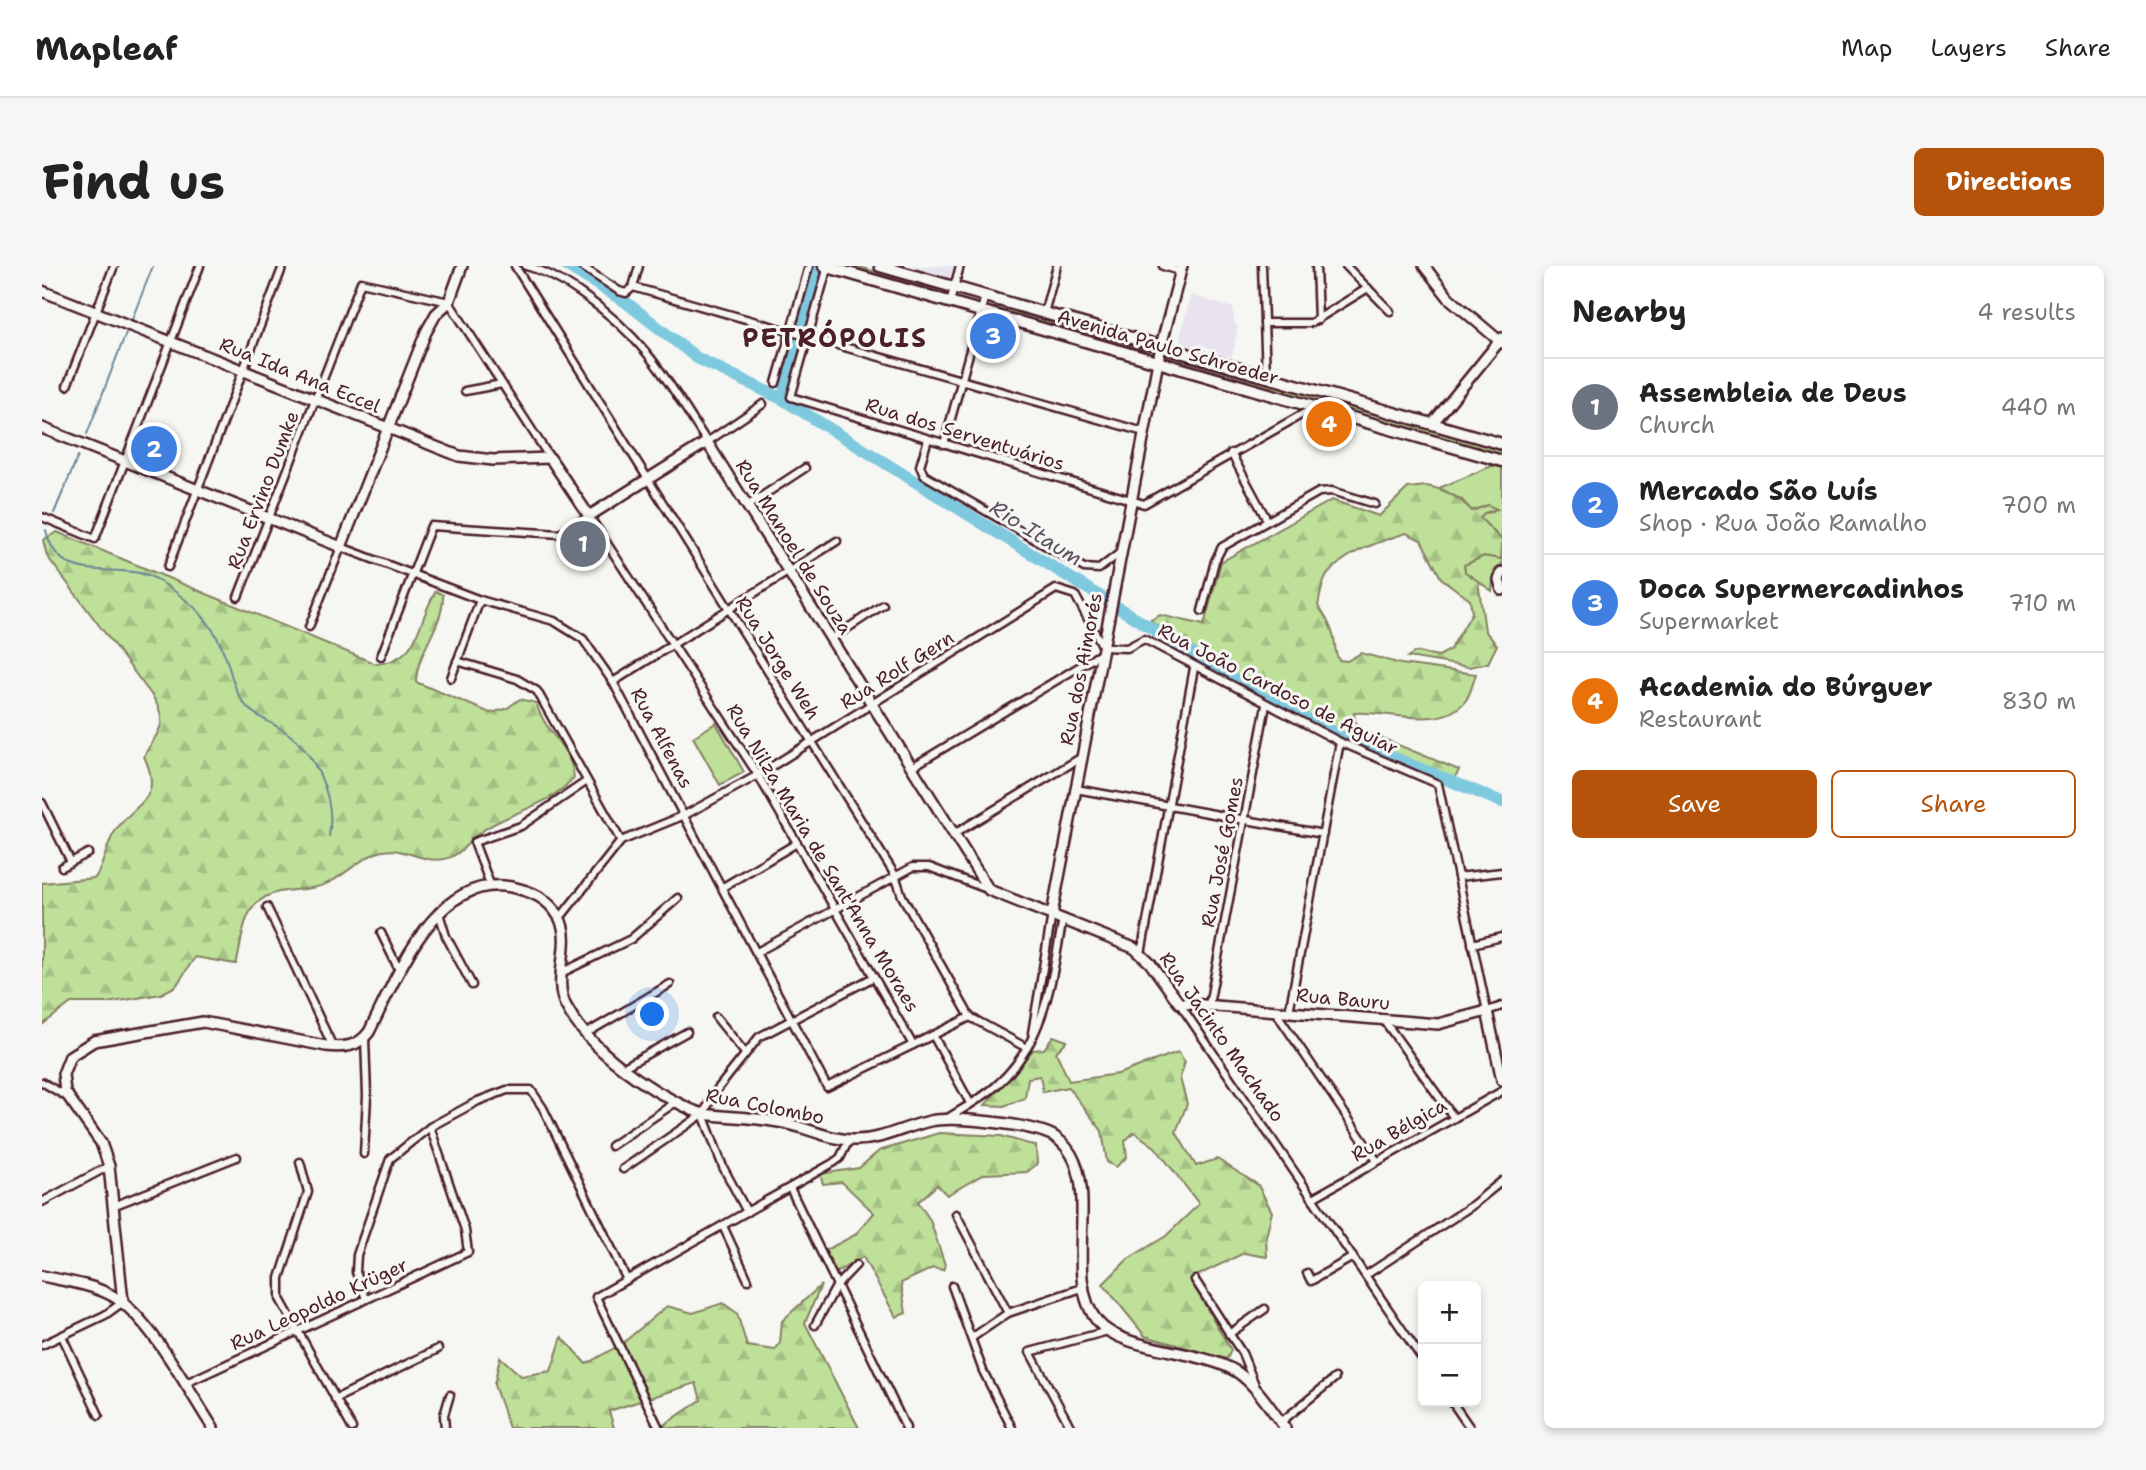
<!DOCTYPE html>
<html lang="en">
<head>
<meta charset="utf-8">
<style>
  :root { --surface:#fff; --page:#f6f6f6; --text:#222; --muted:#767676; --line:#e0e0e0; --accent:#b45309 }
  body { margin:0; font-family:"Shantell Sans",sans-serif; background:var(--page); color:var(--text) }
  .controls { position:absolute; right:21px; bottom:21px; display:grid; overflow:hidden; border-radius:10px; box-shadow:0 4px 10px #0003 }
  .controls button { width:63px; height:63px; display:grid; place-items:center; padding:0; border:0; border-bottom:2px solid var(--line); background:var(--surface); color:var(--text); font:35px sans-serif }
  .you { position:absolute; left:611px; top:749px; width:24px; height:24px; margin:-18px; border:5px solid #fff; border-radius:50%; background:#1a73e8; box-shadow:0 0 0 10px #1a73e833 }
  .badge { display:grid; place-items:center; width:46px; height:46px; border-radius:50%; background:var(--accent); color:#fff; font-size:23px; font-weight:700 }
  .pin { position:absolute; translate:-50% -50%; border:4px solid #fff; box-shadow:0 2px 7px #0006 }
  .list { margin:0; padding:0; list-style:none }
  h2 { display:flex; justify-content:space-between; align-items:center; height:91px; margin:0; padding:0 28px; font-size:30px }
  h2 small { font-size:23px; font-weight:400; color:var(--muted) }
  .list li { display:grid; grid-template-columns:46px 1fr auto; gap:21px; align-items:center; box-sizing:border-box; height:98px; padding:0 28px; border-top:2px solid var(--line) }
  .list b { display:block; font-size:26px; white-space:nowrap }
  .list p { margin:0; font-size:23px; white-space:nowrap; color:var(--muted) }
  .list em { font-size:23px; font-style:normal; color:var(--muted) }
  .actions { display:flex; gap:14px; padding:21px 28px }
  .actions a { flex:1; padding:16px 0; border:2px solid var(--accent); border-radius:10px; text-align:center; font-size:24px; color:var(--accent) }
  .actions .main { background:var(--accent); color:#fff }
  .map { position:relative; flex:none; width:1460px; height:1162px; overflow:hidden; border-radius:10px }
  header { display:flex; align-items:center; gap:42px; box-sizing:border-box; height:98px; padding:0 35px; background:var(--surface); border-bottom:2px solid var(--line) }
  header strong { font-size:33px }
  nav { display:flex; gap:38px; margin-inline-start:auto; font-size:24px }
  .intro { display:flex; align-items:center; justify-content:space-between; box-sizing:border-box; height:168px; padding:0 42px }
  h1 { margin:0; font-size:49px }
  .button { padding:18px 32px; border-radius:10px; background:var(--accent); color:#fff; font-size:24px; font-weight:700 }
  main { display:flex; gap:42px; padding:0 42px }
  aside { flex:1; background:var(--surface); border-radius:10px; box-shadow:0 4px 10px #0003 }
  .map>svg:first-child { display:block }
</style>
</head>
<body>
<header>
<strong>Mapleaf</strong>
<nav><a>Map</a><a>Layers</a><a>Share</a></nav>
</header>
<div class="intro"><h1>Find us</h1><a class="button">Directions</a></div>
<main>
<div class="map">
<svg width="1460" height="1162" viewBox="0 0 1460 1162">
  <defs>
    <pattern id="forest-firs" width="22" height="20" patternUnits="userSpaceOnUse" patternTransform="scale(1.75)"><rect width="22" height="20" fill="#bee099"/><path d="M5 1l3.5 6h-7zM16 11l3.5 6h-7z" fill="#a5c084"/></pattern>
  </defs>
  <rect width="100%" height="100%" fill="#f6f6f2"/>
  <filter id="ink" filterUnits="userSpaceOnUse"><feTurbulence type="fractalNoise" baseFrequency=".0143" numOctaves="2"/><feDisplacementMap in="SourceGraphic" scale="14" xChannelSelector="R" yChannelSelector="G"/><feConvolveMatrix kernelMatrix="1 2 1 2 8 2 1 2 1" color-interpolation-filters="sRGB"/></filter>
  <g filter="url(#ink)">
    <g fill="#e8e3ef">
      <polygon points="857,0 913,0 911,15 895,11"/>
      <polygon points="1149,29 1191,42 1192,57 1196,61 1190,91 1172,87 1166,81 1157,78 1148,81 1141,77 1138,71"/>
    </g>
    <g fill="#bee099" stroke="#848062" stroke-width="2">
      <polygon points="798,0 814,0 904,27 901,29"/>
      <polygon points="956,40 1106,83 1107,85 954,45 953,41"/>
      <polygon points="1125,90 1460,183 1460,189 1124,93"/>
      <polygon points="1452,199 1460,201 1460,274 1438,252 1442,247 1451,246 1446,239 1430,245 1420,234 1397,222"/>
      <polygon points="1442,290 1459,293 1460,291 1460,298 1452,305 1450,325 1423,306 1422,299"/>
      <polygon points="674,457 702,506 678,519 651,471"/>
    </g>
    <g fill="url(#forest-firs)" stroke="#848062" stroke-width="2">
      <path d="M1384,220C1403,223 1417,231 1430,245L1446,239L1455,243L1442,247L1438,252L1460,274L1459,293L1442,290L1422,299L1423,306L1436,315L1443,365L1455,379L1446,397L1427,401L1366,391L1373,386L1397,390L1408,384L1430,347L1428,334L1399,312L1379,274L1364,267C1337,276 1305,285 1286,308C1280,315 1278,330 1276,340C1283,349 1289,360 1292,372C1294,381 1292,386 1297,394L1305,395L1319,387L1359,398L1434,408C1431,416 1429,427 1424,434C1401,466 1344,444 1312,447L1313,455L1320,464L1417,504L1412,513C1336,482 1262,452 1192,410C1162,393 1135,370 1107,355L1118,349L1162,359L1179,296L1290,234L1337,250L1366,222Z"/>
      <path d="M15,266L334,398C379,394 374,357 394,325L401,329C402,360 375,384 374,416L448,447L464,443L478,433L494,437C503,468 530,481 532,512C507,540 470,545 440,565C427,574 419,590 402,593C378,598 359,577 334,587C313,595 298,616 274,621C253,626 231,621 214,638C199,653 200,680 194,698L153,691L134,720L119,728L65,737H29L0,759V617L53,612C63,597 63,582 72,567C92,535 123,536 102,490C116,464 128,460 111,431L5,290L1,274Z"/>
      <polygon points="1011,770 1025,775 1014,786 1027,815 1076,808 1136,786 1143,796 1138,812 1145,838 1134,866 1154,900 1175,893 1216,919 1230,946 1224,971 1225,991 1202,987 1148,1013 1189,1084 1185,1093 1103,1070 1061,1018 1086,993 1124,970 1157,938 1113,881 1092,866 1083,875 1085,891 1074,901 1065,896 1060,865 1026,821 1001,826 998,810 986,812 983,832 962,840 943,839 991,784 1002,783"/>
      <polygon points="897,867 959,870 994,880 995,898 985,906 942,908 905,929 895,919 876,936 888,954 903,999 901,1004 891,1002 859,1017 864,1047 854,1051 821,991 793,1007 782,985 813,969 832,947 800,916 781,918 778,908 817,902 837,885"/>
      <polygon points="779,1019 763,1057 817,1162 623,1162 622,1159 659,1134 654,1117 567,1145 572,1162 467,1162 452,1119 458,1091 479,1110 509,1105 520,1071 544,1098 581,1077 625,1040 651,1047 681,1037 695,1047 705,1080 733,1084 738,1077 740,1055"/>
    </g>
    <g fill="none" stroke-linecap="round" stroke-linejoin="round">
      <g stroke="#6a8597" stroke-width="2">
        <polyline points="90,53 111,0"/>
        <polyline points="45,168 84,67"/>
        <polyline points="12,247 36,190"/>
        <path d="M4,264C18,326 79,291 116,314C150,336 171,354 184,392C189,406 191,421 199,433C208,448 221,452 236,461C272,481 294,531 287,570"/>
      </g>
      <g stroke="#7fc9df" stroke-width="12">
        <polyline points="525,0 585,37 655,92 740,133 1222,432 1301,471 1460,536"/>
        <polyline points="740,133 776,4"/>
      </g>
      <defs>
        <g id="street">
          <polyline points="473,0 853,609 860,630 928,751 985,782"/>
          <path d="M484,0C505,5 524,17 541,29C604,73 625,114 665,176L721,138"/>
          <polyline points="539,0 577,25 584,27 591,21"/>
          <polyline points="786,0 749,131 1102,238 1273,141"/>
          <polyline points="1121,0 1138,5"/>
          <polyline points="1220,0 1224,110"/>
          <polyline points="1274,0 1276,54"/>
          <polyline points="1304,0 1348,45"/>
          <polyline points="591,21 1102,166"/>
          <polyline points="591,21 597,0"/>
          <polyline points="908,36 918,0"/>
          <polyline points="1002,47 1015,0"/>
          <polyline points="1222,57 1269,57 1326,22"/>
          <polyline points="734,117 767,0"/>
          <polyline points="25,120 72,0"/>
          <polyline points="423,125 460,118"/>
          <polyline points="886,173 878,200 882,209 1042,302 1057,303 1079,286"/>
          <polyline points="902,178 943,30"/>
          <polyline points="1189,187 1225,254"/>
          <polyline points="705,240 763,202"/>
          <polyline points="0,251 53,273 158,0"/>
          <polyline points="126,301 241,0"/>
          <polyline points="196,331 319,16 407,36 508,192"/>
          <polyline points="1160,345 1173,295 1180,281 1277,226 1290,225 1333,238"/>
          <polyline points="267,361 299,281 438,334 512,355 541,373 571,416 785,821 928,751"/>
          <polyline points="789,373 841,339"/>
          <polyline points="339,390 389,260 518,268 547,250 716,509 871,779"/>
          <polyline points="415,395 475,413 495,425 579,575"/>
          <polyline points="409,412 438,334"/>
          <polyline points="571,416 795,275"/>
          <polyline points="870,501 1060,387"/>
          <polyline points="1034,523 1281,568"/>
          <polyline points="0,537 29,596"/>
          <polyline points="912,568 1040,491"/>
          <polyline points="20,601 46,587"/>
          <polyline points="1416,611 1460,606"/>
          <polyline points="448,618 432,576 479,560 545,515"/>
          <polyline points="681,621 755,577"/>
          <polyline points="225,641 291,781"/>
          <polyline points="397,647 404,670 430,719"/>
          <polyline points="518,652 579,575 643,549 716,509 1014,323 1033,329 1061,381 1085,382 1102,373 1298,476 1396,518 1445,745 1460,740"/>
          <polyline points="339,667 358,706"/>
          <polyline points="1430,678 1460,671"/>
          <polyline points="715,686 871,601 887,601 945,623"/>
          <polyline points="1099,688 1152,402"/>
          <polyline points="519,707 589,673 636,632"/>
          <polyline points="1137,737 1381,1094"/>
          <polyline points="1167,739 1224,439"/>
          <polyline points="1233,745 1335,895"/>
          <polyline points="1247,746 1298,476"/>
          <polyline points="674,751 703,787"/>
          <polyline points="1341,753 1412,852"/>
          <polyline points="545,767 628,718"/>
          <polyline points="990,767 1010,648"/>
          <polyline points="891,769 928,837"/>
          <polyline points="580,802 645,766"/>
          <polyline points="0,816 25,831"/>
          <polyline points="661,848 681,901 705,946"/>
          <path d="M903,854C921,842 942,832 957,817C1004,774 1010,711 1021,652"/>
          <polyline points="569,880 634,836"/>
          <polyline points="322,888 325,830 323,772"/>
          <polyline points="258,896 266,926 238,1012 238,1033 310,1162"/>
          <polyline points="581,903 661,848 674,825 717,771 832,711"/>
          <polyline points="748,922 864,1162"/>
          <polyline points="1271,932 1460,825"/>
          <polyline points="0,936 67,900"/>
          <polyline points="71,940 195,891"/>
          <polyline points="914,948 966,1047"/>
          <polyline points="681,960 706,1014"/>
          <polyline points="1265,1007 1269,1015 1311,991"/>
          <polyline points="1324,1009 1428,941 1460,915"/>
          <polyline points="1153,1014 1200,1087 1213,1119"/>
          <polyline points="910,1020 941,1105 970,1162"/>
          <polyline points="324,1033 314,1006 315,989 348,893 388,861 436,835 465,824 489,824 501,842 585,1014"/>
          <polyline points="773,1059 795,1019 814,999"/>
          <polyline points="1187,1068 1223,1043"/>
          <polyline points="20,1070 57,1149"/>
          <polyline points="931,1071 966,1047 1043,1021"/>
          <polyline points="0,1079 63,1049 81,1036"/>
          <polyline points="142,1118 426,986 423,964 388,861"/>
          <polyline points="293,1133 396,1083"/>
          <polyline points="1410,1136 1428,1162"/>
          <polyline points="1239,1156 1293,1112"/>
          <polyline points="403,1162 402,1149 408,1129"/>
          <polyline points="617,1162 554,1031 791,897 798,892 807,874"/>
          <polyline points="1029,1162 988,1086 1066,1065"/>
        </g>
        <g id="secondary">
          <polyline points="1382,0 1407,32 1460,77"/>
          <polyline points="0,25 417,190 451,194 508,192 547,250 665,176 947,624 1092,682 1108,697 1137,737 1396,758 1445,745 1460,814"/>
          <polyline points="1390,158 1460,72"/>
          <polyline points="0,162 299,281 384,66 394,48 407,36 420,0"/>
          <polyline points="1460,306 1457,314 1460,324"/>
          <polyline points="1010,648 1119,80 1140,0"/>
          <path d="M0,1010C23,1015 48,1018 69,1029C107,1049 146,1124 171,1162"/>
          <path d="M81,1036L67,900L59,877L23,826L21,808L28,790L52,775L161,756L284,780C302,782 316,781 327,766C355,712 392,607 469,621C489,625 506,632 517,651C532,678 509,712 524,740C548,785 605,823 650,844L661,848C690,852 721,851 750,859C770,864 790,874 811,874C839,875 861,861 888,855C912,850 992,858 1013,871C1022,877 1029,886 1033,896C1052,940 1023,1017 1056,1056C1081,1086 1159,1083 1195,1106C1214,1119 1229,1143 1243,1162"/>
        </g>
        <g id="primary">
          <polyline points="782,0 1460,195"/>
          <polyline points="838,0 1460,178"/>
        </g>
      </defs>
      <use href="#street" stroke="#4a1f2b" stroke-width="11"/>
      <use href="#secondary" stroke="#4a1f2b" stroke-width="14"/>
      <use href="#primary" stroke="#4a1f2b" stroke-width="15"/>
      <use href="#street" stroke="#f6f6f2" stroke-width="6"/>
      <use href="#secondary" stroke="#f6f6f2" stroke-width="9"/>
      <use href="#primary" stroke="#f6f6f2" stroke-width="10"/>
    </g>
  </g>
  <g text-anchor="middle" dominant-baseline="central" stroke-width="6" stroke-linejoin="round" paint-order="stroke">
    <g font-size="19" fill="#4a1f2b" stroke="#f6f6f2">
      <text transform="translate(1126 81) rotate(16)">Avenida Paulo Schroeder</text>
      <text transform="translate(258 109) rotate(22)">Rua Ida Ana Eccel</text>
      <text transform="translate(923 168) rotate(17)">Rua dos Serventuários</text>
      <text transform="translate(221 224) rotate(-69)">Rua Ervino Dumke</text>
      <text transform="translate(752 281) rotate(58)">Rua Manoel de Souza</text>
      <text transform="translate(736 392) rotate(58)">Rua Jorge Weh</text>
      <text transform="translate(1039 403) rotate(-79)">Rua dos Aimorés</text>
      <text transform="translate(855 404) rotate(-32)">Rua Rolf Gern</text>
      <text transform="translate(1236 423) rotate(27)">Rua João Cardoso de Aguiar</text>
      <text transform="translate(620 472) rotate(62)">Rua Alfenas</text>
      <text transform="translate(1180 586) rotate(-79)">Rua José Gomes</text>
      <text transform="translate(781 592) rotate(59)">Rua Nilza Maria de Sant'Anna Moraes</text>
      <text transform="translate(1301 733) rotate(5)">Rua Bauru</text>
      <text transform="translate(1180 771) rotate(55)">Rua Jacinto Machado</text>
      <text transform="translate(723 840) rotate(11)">Rua Colombo</text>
      <text transform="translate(1357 864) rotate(-30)">Rua Bélgica</text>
      <text transform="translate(277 1038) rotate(-25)">Rua Leopoldo Krüger</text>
    </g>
    <g font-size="21" font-style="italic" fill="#5a5261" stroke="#f6f6f2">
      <text transform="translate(994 267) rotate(32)">Rio Itaum</text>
    </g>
    <g font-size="26" font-weight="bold" letter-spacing="2" fill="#4a1f2b" stroke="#f6f6f2">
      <text x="793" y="71">PETRÓPOLIS</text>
    </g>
  </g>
</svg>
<div class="controls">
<button>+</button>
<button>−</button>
</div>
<div class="you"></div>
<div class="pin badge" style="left:541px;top:278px;background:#6b7280">1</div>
<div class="pin badge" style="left:112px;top:183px;background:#3f7fe0">2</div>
<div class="pin badge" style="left:951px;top:70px;background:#3f7fe0">3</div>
<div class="pin badge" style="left:1287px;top:158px;background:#e8710a">4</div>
</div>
<aside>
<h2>Nearby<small>4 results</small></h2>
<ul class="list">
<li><span class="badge" style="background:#6b7280">1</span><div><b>Assembleia de Deus</b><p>Church</p></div><em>440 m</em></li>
<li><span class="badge" style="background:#3f7fe0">2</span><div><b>Mercado São Luís</b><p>Shop · Rua João Ramalho</p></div><em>700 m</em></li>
<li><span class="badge" style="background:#3f7fe0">3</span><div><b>Doca Supermercadinhos</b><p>Supermarket</p></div><em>710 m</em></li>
<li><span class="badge" style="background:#e8710a">4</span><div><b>Academia do Búrguer</b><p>Restaurant</p></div><em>830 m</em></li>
</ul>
<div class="actions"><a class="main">Save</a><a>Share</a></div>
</aside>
</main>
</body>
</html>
